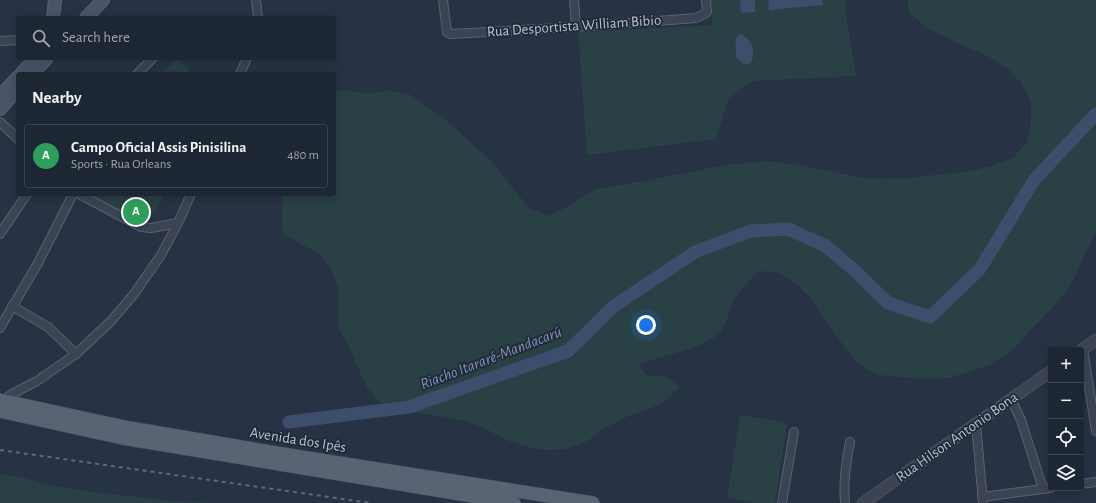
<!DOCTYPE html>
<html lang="en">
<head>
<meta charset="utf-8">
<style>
  :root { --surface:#1d2633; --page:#2a323f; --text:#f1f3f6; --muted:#a0a5ac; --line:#3b434e; --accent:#8bbbb9 }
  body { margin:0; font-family:"Alegreya Sans",sans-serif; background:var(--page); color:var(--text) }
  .controls { position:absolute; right:12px; bottom:12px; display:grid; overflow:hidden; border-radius:4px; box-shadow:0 2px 10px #0003 }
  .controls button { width:36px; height:36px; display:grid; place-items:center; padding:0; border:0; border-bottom:1px solid var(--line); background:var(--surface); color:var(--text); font:20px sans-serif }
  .you { position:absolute; left:646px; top:325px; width:14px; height:14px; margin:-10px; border:3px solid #fff; border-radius:50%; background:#1a73e8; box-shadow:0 0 0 6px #1a73e833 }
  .badge { display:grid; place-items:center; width:26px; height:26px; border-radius:50%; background:var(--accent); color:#fff; font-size:13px; font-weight:700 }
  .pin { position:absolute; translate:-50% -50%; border:2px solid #fff; box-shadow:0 1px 4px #0006 }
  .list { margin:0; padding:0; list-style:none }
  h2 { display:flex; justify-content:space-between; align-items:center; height:52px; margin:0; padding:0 16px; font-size:17px }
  h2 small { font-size:13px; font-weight:400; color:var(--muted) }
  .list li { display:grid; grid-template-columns:26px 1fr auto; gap:12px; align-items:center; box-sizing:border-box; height:64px; margin:0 8px 8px; padding:0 8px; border:1px solid var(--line); border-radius:4px }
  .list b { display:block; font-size:15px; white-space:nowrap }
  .list p { margin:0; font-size:13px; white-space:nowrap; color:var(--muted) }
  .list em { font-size:13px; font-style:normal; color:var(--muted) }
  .icon { flex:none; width:22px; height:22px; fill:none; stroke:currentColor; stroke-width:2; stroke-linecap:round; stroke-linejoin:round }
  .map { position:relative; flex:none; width:1096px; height:503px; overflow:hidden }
  .search { position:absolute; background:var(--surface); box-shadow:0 2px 10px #0003; left:16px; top:16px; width:320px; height:44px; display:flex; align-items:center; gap:10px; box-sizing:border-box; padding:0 14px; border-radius:4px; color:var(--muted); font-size:15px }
  .panel { position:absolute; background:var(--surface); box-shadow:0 2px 10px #0003; left:16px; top:72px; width:320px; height:124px; border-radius:4px }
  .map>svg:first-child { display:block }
</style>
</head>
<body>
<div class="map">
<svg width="1096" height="503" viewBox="0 0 1096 503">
  <rect width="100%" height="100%" fill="#273244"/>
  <g fill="#294045">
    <polygon points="711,0 845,0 847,20 856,76 752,81 729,98 716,139 587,155 578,32 712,25"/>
    <path d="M907,0H1096V231L1071,285L1045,316L1030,331L1015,348L990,365L949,378L927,379L877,375L859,365L833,332L810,297L795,283L779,273L759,271C750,280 739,290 733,302C728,313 727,327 717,335C699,350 661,356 639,364L646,375L667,377L680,387L666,400L648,410L628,416L620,420L602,430L585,443L566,449L544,450L524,446L504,439L486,429L466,421L445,417L399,410L380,402L366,386L349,347L339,329L338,311L339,290L332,271L319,254L284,234L282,227V194H334V90L367,93L388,91L409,94L444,118L491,161L530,209L549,216L568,206L585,195L600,188L643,181L725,165L767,161L800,165L863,178L885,179L908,178L970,171L991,166L1013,158L1027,142L1031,121V101L1021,83L1007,68L989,57L962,45L925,27L909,12Z"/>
    <polygon points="177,58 193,74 161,74"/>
    <polygon points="89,194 164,194 147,227 87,197"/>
    <polygon points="740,415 787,423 775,503 756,503 727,498"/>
    <polygon points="0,475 18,476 50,485 94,492 182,502 223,503 0,503"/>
  </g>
  <g fill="#3d4e6d">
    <polygon points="740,0 755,0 755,12 741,13"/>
    <polygon points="768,0 822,0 823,5 769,10"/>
    <path d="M740,34C761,40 755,80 736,57C735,55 736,52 736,50C737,43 732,39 740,34Z"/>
  </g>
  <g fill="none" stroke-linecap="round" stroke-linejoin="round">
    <polyline stroke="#3d4e6d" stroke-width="13" points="289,422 409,407 568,351 614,306 695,252 750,231 788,229 826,246 853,269 888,303 930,317 980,269 1034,180 1096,114"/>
    <defs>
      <g id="minor">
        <polyline points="256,0 258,18"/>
        <polyline points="443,0 447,32 451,34 592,26 696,18 705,14 707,12 706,0"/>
        <polyline points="574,0 576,26"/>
        <polyline points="0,41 18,40"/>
        <polyline points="137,74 153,58"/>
        <polyline points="240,74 247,58"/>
        <polyline points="0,122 18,139"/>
        <polyline points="79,194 141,227 151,228 178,223"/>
        <polyline points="0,234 27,194"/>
        <polyline points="12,306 48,327 76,354"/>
        <polyline points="0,328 38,263 73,194"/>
        <polyline points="1083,349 1096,431"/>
        <polyline points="1011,399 1021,420 1043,489"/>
        <polyline points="4,400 12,394 37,381 76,354 111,321 134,294 161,255 178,223 191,194"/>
        <polyline points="976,423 983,503"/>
        <polyline points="1081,484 1096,482"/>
        <polyline points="982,497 1051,488"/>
        <polyline points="782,503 794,432"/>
        <path d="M845,503C843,483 846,462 850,442"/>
      </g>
      <g id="tertiary">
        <polyline points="1081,350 1096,340"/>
        <polyline points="863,503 1051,371"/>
      </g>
      <g id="secondary">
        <polyline points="53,18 55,0"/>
        <polyline points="86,18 103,0"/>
        <polyline points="21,74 35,58"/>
        <polyline points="32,74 47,58"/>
        <polyline points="0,96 18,77"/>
        <polyline points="0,109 18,89"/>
      </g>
      <g id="primary">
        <polyline points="0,400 130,428 301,457 593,503"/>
        <polyline points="0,411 122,438 514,503"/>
      </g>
    </defs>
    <use href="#minor" stroke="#5a6271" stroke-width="10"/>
    <use href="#tertiary" stroke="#5a6271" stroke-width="12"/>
    <use href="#secondary" stroke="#5a6271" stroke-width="14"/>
    <use href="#primary" stroke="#454d5d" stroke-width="14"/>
    <use href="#minor" stroke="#3c4454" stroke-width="8"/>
    <use href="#tertiary" stroke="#3c4454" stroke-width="11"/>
    <use href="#secondary" stroke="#4a5367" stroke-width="12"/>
    <use href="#primary" stroke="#5a6373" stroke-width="13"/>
    <polyline stroke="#5e687a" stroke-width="2" stroke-dasharray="4 4" stroke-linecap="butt" points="0,450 371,503"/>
  </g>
  <g text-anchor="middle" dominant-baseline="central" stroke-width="3.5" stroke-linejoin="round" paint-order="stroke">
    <g font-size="15" fill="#b9c0cd" stroke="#202939">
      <text transform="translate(574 26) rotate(-4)">Rua Desportista William Bibio</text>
      <text transform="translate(957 437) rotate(-35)">Rua Hilson Antonio Bona</text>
      <text transform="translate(298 440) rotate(9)">Avenida dos Ipês</text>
    </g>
    <g font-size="16" font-style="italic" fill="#8094b4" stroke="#202939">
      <text transform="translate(491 358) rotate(-21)">Riacho Itararé-Mandacarú</text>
    </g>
  </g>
</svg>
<div class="controls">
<button>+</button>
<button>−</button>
<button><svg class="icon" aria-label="locate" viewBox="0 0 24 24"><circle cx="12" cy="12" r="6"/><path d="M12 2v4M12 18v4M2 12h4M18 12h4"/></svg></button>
<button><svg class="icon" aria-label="layers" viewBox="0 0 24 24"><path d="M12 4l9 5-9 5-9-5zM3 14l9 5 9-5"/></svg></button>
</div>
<div class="you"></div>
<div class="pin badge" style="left:136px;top:212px;background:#2e9e5b">A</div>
<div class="search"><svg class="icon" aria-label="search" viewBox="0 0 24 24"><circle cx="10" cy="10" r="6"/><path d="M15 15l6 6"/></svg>Search here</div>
<section class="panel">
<h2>Nearby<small></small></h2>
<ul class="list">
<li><span class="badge" style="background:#2e9e5b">A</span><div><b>Campo Oficial Assis Pinisilina</b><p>Sports · Rua Orleans</p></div><em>480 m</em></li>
</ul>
</section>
</div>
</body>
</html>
